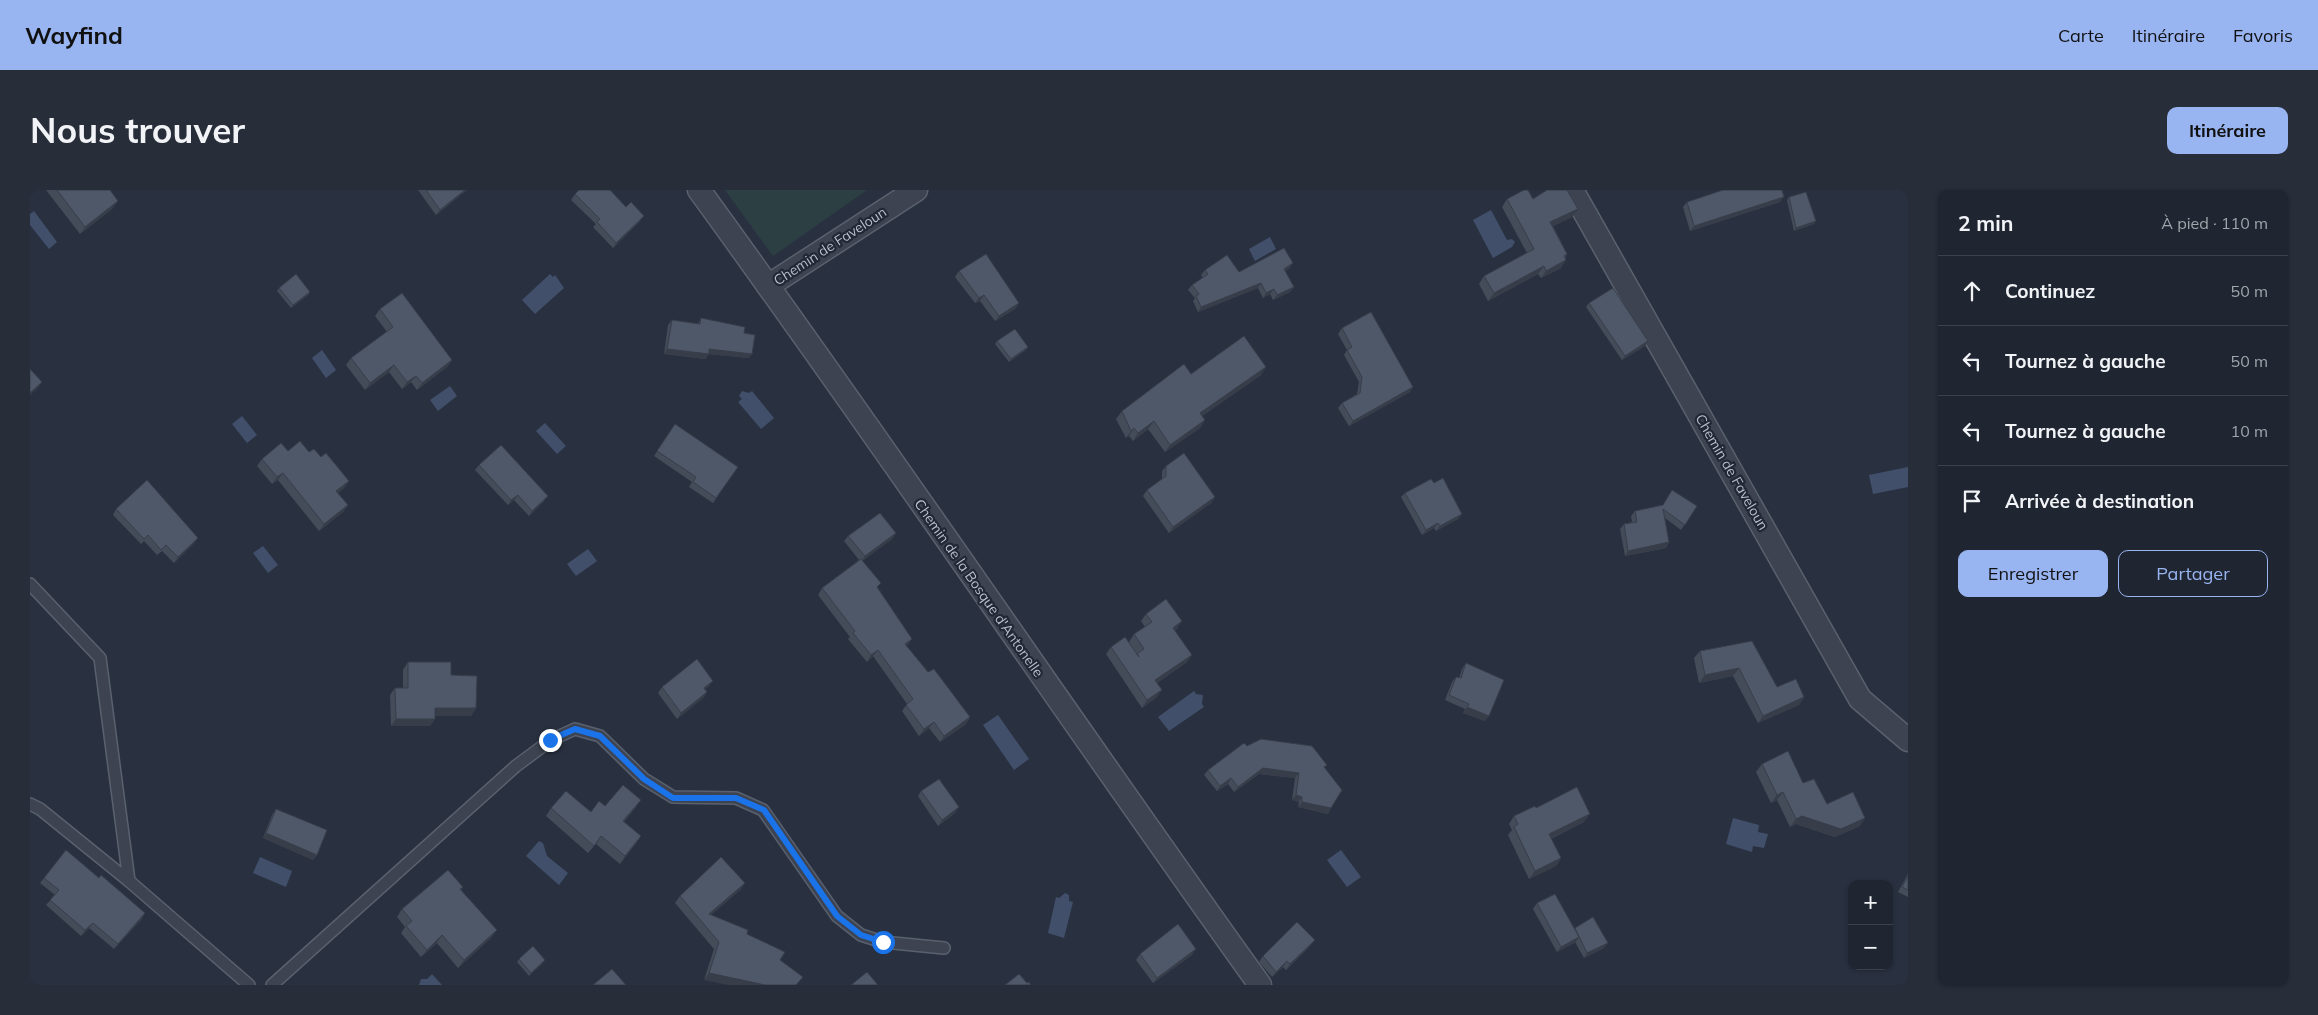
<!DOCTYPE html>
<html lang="fr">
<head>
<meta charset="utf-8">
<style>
  :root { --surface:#1f2531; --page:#272d39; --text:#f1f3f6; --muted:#a1a5ab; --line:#3c424d; --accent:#98b4f1 }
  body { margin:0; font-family:Mulish,sans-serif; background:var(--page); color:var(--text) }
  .controls { position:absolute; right:15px; bottom:15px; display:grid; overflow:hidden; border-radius:10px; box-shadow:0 1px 4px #0004 }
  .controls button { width:45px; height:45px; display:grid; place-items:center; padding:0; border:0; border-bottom:1px solid var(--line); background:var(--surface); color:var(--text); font:25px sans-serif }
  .stop { position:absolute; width:15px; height:15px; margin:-11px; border:4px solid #1a73e8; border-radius:50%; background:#fff }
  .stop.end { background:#1a73e8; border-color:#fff; box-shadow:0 1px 5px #0008 }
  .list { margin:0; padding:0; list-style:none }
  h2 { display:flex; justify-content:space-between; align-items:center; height:65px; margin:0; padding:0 20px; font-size:21px }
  h2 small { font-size:16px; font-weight:400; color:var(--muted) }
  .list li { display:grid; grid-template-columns:32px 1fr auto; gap:15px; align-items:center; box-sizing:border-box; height:70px; padding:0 20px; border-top:1px solid var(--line) }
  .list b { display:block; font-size:19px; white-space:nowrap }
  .list em { font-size:16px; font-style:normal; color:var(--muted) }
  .actions { display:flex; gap:10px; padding:15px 20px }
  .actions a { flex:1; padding:11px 0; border:1px solid var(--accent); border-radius:10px; text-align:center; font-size:18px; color:var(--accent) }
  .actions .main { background:var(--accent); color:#111 }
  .icon { flex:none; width:28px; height:28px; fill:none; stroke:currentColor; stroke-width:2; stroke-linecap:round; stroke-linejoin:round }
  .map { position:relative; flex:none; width:1878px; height:795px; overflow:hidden; border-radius:10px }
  header { display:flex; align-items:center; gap:30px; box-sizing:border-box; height:70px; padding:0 25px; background:var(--accent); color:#111 }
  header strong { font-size:24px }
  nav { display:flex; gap:28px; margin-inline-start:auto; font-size:18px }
  .intro { display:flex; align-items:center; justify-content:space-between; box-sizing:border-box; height:120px; padding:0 30px }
  h1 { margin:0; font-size:35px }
  .button { padding:12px 22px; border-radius:10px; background:var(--accent); color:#111; font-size:18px; font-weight:700 }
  main { display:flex; gap:30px; padding:0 30px }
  aside { flex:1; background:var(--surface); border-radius:10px; box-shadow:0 1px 4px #0004 }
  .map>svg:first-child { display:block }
</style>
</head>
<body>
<header>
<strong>Wayfind</strong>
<nav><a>Carte</a><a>Itinéraire</a><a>Favoris</a></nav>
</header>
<div class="intro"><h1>Nous trouver</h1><a class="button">Itinéraire</a></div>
<main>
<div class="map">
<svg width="1878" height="795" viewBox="0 0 1878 795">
  <rect width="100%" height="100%" fill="#293141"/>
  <polygon fill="#2c3f43" points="695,0 837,0 743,66"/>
  <g fill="#414f6a">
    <polygon points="1461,20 1477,50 1482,49 1485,52 1482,57 1463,68 1443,30"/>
    <polygon points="4,21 27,52 19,59 0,35 0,24"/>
    <polygon points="1240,47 1246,59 1225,71 1219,59"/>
    <polygon points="520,84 523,87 525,85 534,98 505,124 492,110"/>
    <polygon points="292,160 306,180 296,188 282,168"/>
    <polygon points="420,196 427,206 408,221 400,210"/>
    <polygon points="712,201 719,203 722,201 744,228 731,239 708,212 712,209 709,206"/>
    <polygon points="212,226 227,245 217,253 202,234"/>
    <polygon points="515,233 536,256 527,264 506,241"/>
    <polygon points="1878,277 1878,297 1843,304 1839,285"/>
    <polygon points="233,356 248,375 238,383 223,363"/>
    <polygon points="558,359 567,371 546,386 537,374"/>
    <polygon points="1164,501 1166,504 1173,505 1172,514 1174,517 1139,541 1128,527"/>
    <polygon points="968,525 999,569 984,580 953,535"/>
    <polygon points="1703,628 1729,635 1728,642 1738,644 1734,658 1723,656 1722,662 1696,654"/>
    <polygon points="509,651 513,653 517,666 538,683 529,695 496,666"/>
    <polygon points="1311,660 1331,687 1317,697 1297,670"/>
    <polygon points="230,667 262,681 256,697 223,683"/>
    <polygon points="1035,703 1039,705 1039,711 1043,712 1034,748 1018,743 1026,707 1029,708"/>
    <polygon points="402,784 412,795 389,795 391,789 397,789"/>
  </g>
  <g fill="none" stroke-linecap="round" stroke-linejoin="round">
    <defs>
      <g id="service">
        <polyline points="0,394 70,468 99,691 219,795"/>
        <polyline points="0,614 10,619 99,691"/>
        <polyline points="242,795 486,576 521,550 545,539 570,546 614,589 643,607 706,608 733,620 807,726 831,745 853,752 914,758"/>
      </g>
      <g id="minor">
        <path d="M669,0C860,262 1041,532 1230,795"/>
        <polyline points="1542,0 1830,509 1878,550"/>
        <polyline points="738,96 886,0"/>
      </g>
    </defs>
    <use href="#service" stroke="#5a616e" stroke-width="14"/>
    <use href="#minor" stroke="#5a616e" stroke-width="25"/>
    <use href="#service" stroke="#3d4351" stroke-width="11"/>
    <use href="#minor" stroke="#3d4351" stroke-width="22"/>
  </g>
  <g fill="#444c5a">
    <polygon points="16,0 80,0 83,18 50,44"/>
    <polygon points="388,0 437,0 406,25"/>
    <polygon points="545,4 610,31 583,58 563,37 566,34 541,10"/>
    <polygon points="1759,7 1786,31 1784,34 1764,41 1757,10"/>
    <polygon points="1477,9 1503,9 1542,27 1523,36 1537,64 1535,68 1531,78 1511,88 1508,84 1458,111 1449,94 1454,86 1497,63 1472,17"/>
    <polygon points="1657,12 1750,12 1660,41 1653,17"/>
    <polygon points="1260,78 1255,81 1264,97 1260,102 1243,110 1240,104 1233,108 1228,98 1168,122 1163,111 1165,108 1158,100 1162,95 1173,88 1171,85 1175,80 1209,82"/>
    <polygon points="929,81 989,113 985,119 965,131 950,111 945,113 925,87"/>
    <polygon points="249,98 280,102 278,105 261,118 247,101"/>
    <polygon points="1559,113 1618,151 1615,156 1592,170 1556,117"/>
    <polygon points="350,119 422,170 417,177 387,200 381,192 372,199 359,182 335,200 316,175 321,168 357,142 345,126"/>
    <polygon points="671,128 714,143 719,168 679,164 675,169 634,164 638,135 642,130 668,134"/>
    <polygon points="1312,138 1380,202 1319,236 1308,218 1312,213 1327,204 1329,192 1314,165 1317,160 1308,144"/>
    <polygon points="967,151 998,157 996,160 979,172 965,154"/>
    <polygon points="1161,184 1231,185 1172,226 1175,230 1170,238 1135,262 1118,239 1103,251 1099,246 1096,248 1086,229 1092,221"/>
    <polygon points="645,234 708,277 683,313 659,297 662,292 624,266"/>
    <polygon points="258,261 279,262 291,267 319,291 314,298 308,303 318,315 313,322 289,341 248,290 242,294 227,276 232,269"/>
    <polygon points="449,275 514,311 499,326 484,310 478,315 445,280"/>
    <polygon points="1136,276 1185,307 1181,313 1139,343 1113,306 1117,300 1132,289 1132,281"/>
    <polygon points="1375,303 1432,324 1428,329 1406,341 1404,338 1392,345 1371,307"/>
    <polygon points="1667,316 1651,340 1635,328 1639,352 1636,358 1595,366 1590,339 1594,334 1602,332 1601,326 1605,321"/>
    <polygon points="86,319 168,348 164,353 144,373 132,361 127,365 114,351 111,354 83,325"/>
    <polygon points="866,343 862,349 832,371 848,398 882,449 876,456 898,482 940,527 936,534 910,552 899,538 889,546 872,521 877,514 843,466 837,472 818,449 820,447 788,405 792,398 829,370 814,351 818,346"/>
    <polygon points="1116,424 1147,439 1145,440 1157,472 1127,493 1127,507 1112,518 1076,464 1081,457 1099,452 1104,444 1115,437 1111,431"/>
    <polygon points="1722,451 1747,497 1774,507 1769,515 1728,533 1703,486 1669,493 1664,468 1670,461"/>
    <polygon points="378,472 421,485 446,518 441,526 405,526 405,529 400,536 361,536 360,505 365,498 373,498 373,480"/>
    <polygon points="1436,473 1459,526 1455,531 1433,523 1435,519 1415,510 1422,492 1426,487 1429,488 1432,479"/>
    <polygon points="679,496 675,499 677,502 674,507 647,529 628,503 632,497"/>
    <polygon points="1217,556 1295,578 1301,618 1298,624 1268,617 1269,612 1262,610 1265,588 1229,584 1204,602 1198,594 1187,601 1174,585 1178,580"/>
    <polygon points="1732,574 1773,593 1797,614 1830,636 1805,647 1766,634 1760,637 1747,610 1741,613 1726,582"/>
    <polygon points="891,601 925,623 908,636 888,606"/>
    <polygon points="575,616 606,617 594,632 611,646 590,674 566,654 558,663 516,626 521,618 561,622"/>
    <polygon points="1506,618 1554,632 1521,649 1531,668 1526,676 1499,689 1478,645 1482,640 1479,634 1484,626"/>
    <polygon points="246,619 287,665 283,670 233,648 242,625"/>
    <polygon points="1878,684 1878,707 1868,702"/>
    <polygon points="14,688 112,729 84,759 59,738 51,746 16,715 25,705 10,693"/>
    <polygon points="715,693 710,700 681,725 718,740 674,790 684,759 645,713 650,706"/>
    <polygon points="433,697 431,700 462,747 428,778 407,753 391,767 371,743 375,737 367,727 372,719"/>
    <polygon points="1507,713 1544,739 1545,738 1574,758 1554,768 1545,752 1527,762 1503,719"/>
    <polygon points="1281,755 1256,780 1253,777 1242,787 1229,772 1233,766"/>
    <polygon points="1110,764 1162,765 1123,793 1106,770"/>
    <polygon points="489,769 513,773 499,786 487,772"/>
  </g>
  <g fill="#373e4a">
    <polygon points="435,0 437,0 406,25 410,20"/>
    <polygon points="1754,7 1750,12 1660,41 1664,36"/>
    <polygon points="88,11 83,18 50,44 55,37"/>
    <polygon points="1548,19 1542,27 1515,40 1520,32"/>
    <polygon points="614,26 610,31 583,58 586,53"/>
    <polygon points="1786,31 1784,34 1764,41 1766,38"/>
    <polygon points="1536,70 1531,78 1511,88 1516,81"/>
    <polygon points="1263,73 1260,78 1251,84 1254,79"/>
    <polygon points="1514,76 1508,84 1458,111 1464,103"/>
    <polygon points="1231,93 1228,98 1168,122 1171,117"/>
    <polygon points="1264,97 1260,102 1243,110 1247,105"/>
    <polygon points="1244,99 1240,104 1233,108 1236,103"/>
    <polygon points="280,102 278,105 261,118 263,115"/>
    <polygon points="954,105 950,111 945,113 949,108"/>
    <polygon points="989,113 985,119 965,131 969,126"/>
    <polygon points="1618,151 1615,156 1592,170 1595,166"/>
    <polygon points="998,157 996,160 979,172 981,169"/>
    <polygon points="637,159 679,164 675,169 634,164"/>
    <polygon points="679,159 722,164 719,168 676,164"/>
    <polygon points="422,170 417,177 387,200 392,193"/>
    <polygon points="364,175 359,182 335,200 340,193"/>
    <polygon points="1236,177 1231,185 1164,231 1170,223"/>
    <polygon points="386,186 381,192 372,199 377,192"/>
    <polygon points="12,192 8,198 0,205 0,203"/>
    <polygon points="1383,197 1380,202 1319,236 1323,231"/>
    <polygon points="1175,230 1170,238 1135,262 1140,255"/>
    <polygon points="1124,231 1118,239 1103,251 1108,243"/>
    <polygon points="1104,238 1099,246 1096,248 1101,241"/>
    <polygon points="253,283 248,290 242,294 247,287"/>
    <polygon points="319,291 314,298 302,308 306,301"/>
    <polygon points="488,305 484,310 478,315 481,310"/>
    <polygon points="518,306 514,311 499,326 502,321"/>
    <polygon points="1185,307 1181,313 1139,343 1143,337"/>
    <polygon points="318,315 313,322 289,341 294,334"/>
    <polygon points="1432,324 1428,329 1406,341 1410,336"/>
    <polygon points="1408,333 1404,338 1392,345 1396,340"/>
    <polygon points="866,343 862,349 831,372 835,366"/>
    <polygon points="168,348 164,353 144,373 148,367"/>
    <polygon points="1639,352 1636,358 1595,366 1598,361"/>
    <polygon points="1152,431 1147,439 1138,445 1143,438"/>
    <polygon points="882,449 878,455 870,461 875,454"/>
    <polygon points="848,460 843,466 837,472 841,465"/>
    <polygon points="1162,465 1157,472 1120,498 1125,490"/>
    <polygon points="1709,478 1703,486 1669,493 1675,485"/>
    <polygon points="683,491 679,496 670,503 674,498"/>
    <polygon points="1132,500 1127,507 1112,518 1117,510"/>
    <polygon points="677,502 674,507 647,529 651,523"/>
    <polygon points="1774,507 1769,515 1728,533 1733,526"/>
    <polygon points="1437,517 1459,526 1455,531 1433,523"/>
    <polygon points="405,518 446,518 441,526 400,526"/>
    <polygon points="940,527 936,534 910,552 914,546"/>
    <polygon points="366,529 405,529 400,536 361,536"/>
    <polygon points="904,532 899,538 889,546 894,539"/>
    <polygon points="1233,578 1269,583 1265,588 1229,584 1204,602 1208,597"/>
    <polygon points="1201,588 1198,594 1187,601 1190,596"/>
    <polygon points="1753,602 1747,610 1741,613 1747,605"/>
    <polygon points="1266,605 1272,607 1269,612 1262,610"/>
    <polygon points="611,610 606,617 588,639 593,631"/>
    <polygon points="1272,612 1301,618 1298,624 1268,617"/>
    <polygon points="929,617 925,623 908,636 912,630"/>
    <polygon points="1560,624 1554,632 1514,652 1519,644"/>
    <polygon points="1772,626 1835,628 1830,636 1805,647 1766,634 1760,637 1766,629"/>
    <polygon points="236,643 287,665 283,670 233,648"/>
    <polygon points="611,646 606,654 590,674 595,666"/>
    <polygon points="1531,668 1526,676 1499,689 1505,681"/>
    <polygon points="715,693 710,700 674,731 679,724"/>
    <polygon points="115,723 112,729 84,759 88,754"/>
    <polygon points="63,733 59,738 51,746 55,740"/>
    <polygon points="467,740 462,747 428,778 434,770"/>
    <polygon points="412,745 407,753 391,767 397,760"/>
    <polygon points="1549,747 1545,753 1527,762 1531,757"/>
    <polygon points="1285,750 1281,755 1256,780 1260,774"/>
    <polygon points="1578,753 1574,758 1554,768 1557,763"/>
    <polygon points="1166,759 1162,765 1123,793 1127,788"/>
    <polygon points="515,770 513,773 499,786 501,783"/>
    <polygon points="1257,771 1253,777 1242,787 1246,782"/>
    <polygon points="679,783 735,795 698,795 674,790"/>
  </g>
  <g fill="#4f5869" stroke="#373e4a">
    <polygon points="27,0 80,0 88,11 55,37"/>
    <polygon points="396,0 435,0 410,20"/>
    <polygon points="549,0 580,0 596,17 601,12 614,26 586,53 567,32 570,29 545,4"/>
    <polygon points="1494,0 1498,0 1503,9 1517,0 1537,0 1548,19 1520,32 1537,64 1534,66 1536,70 1516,81 1514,76 1464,103 1454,86 1504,59 1477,9"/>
    <polygon points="1693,0 1752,0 1754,7 1664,36 1657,12"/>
    <polygon points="1776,2 1786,31 1766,38 1759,7"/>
    <polygon points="1254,58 1263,73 1254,79 1264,97 1247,105 1244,99 1236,103 1231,93 1171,117 1166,106 1169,104 1162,95 1178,84 1175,80 1197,65 1209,82"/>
    <polygon points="956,64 989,113 969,126 954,105 949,108 929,81"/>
    <polygon points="266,84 280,102 263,115 249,98"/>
    <polygon points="1583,98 1618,151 1595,166 1559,113"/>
    <polygon points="372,103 422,170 392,193 386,186 377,192 364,175 340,193 321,168 363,137 350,119"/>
    <polygon points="1341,122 1383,197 1323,231 1312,213 1330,203 1332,187 1317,160 1322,157 1312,138"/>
    <polygon points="671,128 715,137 714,143 725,145 722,164 679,159 679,164 637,159 642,130 670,134"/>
    <polygon points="985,139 998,157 981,169 967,151"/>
    <polygon points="1214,146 1236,177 1170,223 1175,230 1140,255 1124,231 1108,243 1104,238 1101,241 1092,221 1154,174 1161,184"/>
    <polygon points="0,179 12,192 0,203"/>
    <polygon points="645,234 708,277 686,308 663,292 666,287 627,261"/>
    <polygon points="270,251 279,262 284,259 291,267 296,263 319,291 306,301 318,315 294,334 253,283 247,287 232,269 251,253 258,261"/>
    <polygon points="471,255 518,306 502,321 488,305 481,310 449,275"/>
    <polygon points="1154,263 1185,307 1143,337 1117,300 1136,286 1136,276"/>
    <polygon points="1413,288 1432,324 1410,336 1408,333 1396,340 1375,303 1401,289 1404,293"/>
    <polygon points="117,290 168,348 148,367 136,355 131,360 118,345 114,349 86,319"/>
    <polygon points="1642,300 1667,316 1655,335 1633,319 1639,352 1598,361 1594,334 1607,332 1605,321 1633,315"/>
    <polygon points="850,323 866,343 835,366 818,346"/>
    <polygon points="831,369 851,393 847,397 882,449 875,454 898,482 904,479 940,527 914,546 904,532 894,539 876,515 883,509 848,460 841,465 823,443 825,441 792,398"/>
    <polygon points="1136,409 1152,431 1143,438 1162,465 1125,490 1132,500 1117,510 1081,457 1095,447 1109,467 1107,464 1114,459 1104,444 1122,432 1116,424"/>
    <polygon points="1722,451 1747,497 1766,489 1774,507 1733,526 1709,478 1675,485 1670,461"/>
    <polygon points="667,469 683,491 674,498 677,502 651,523 632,497"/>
    <polygon points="378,472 421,472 421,485 447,486 446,518 405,518 405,529 366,529 365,498 378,498"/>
    <polygon points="1436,473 1474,490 1459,526 1437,517 1439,514 1419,505 1426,487 1431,488"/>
    <polygon points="1231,549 1282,556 1297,575 1294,577 1312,600 1301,618 1272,612 1272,607 1266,605 1269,583 1233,578 1208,597 1201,588 1190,596 1178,580 1214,553 1217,556"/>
    <polygon points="1758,561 1773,593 1784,589 1797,614 1823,602 1835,628 1811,639 1772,626 1766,629 1753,602 1747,605 1732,574"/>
    <polygon points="909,589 929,617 912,630 891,601"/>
    <polygon points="593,595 611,610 593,631 611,646 595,666 571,646 564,656 521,618 536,601 561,622 569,611 575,616"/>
    <polygon points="1547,597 1560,624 1519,644 1531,668 1505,681 1484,637 1488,634 1484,626 1505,616 1506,618"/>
    <polygon points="246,619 297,640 287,665 236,643"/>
    <polygon points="36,660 69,688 71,685 115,723 88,754 63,733 55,740 20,710 29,700 14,688"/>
    <polygon points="691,667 715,693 679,724 718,740 717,744 755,762 750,770 773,787 766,795 735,795 679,783 689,752 650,706"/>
    <polygon points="418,680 433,697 430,699 467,740 434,770 412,745 397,760 376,736 382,731 372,719"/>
    <polygon points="1878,686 1878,700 1872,697"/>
    <polygon points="1525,704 1549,747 1531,757 1507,713"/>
    <polygon points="1563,727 1578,753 1557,763 1545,738"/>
    <polygon points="1267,732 1285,750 1260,774 1257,771 1246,782 1233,766"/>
    <polygon points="1148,734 1166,759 1127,788 1110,764"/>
    <polygon points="503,756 515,770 501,783 489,769"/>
    <polygon points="582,779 596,795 563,795"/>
    <polygon points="837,782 848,795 821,795"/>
    <polygon points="989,784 997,793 999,792 1001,795 975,795"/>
  </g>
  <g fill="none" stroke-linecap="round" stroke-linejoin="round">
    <polyline stroke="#1a73e8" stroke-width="6" points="520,550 545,539 570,546 614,589 643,608 706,608 734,620 807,726 831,745 853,752"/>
  </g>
  <g text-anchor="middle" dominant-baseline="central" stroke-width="4.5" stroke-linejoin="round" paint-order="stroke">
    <g font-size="14" fill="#b9bfcb" stroke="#212836">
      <text transform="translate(800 56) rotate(-33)">Chemin de Faveloun</text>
      <text transform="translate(1702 282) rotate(60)">Chemin de Faveloun</text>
      <text transform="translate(949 398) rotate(55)">Chemin de la Bosque d'Antonelle</text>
    </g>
  </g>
</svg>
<div class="controls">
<button>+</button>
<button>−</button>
</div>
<div class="stop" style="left:853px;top:752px"></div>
<div class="stop end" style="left:520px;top:550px"></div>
</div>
<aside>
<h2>2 min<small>À pied · 110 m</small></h2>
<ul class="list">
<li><svg class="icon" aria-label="ahead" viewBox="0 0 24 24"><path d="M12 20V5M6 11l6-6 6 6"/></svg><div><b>Continuez</b></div><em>50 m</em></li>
<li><svg class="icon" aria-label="left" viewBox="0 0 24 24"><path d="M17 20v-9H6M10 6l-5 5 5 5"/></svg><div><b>Tournez à gauche</b></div><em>50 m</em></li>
<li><svg class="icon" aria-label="left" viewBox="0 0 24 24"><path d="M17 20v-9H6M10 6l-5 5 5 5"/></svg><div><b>Tournez à gauche</b></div><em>10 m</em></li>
<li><svg class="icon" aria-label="arrive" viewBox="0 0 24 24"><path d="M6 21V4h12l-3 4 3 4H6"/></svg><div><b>Arrivée à destination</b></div></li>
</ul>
<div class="actions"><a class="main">Enregistrer</a><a>Partager</a></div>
</aside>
</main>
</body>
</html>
